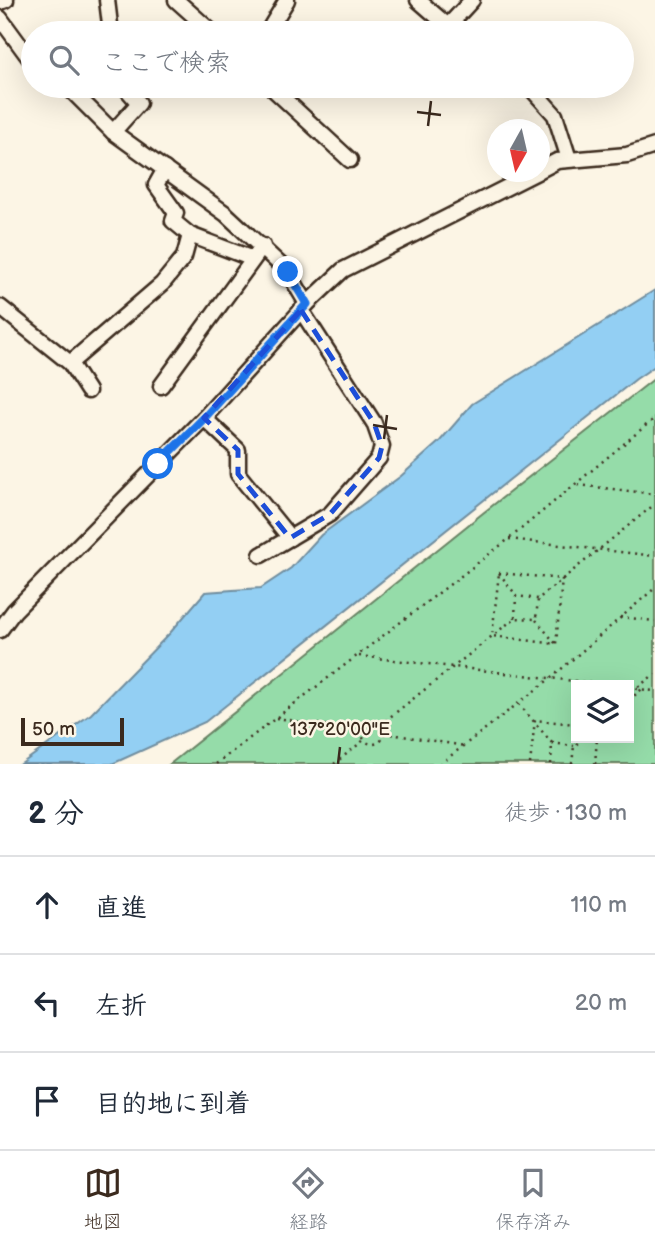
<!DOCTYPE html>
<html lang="ja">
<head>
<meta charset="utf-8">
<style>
  :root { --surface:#fff; --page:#f2f2f3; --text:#1f2937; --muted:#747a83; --line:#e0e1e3; --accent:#3b2a1e }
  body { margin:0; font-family:"Balsamiq Sans","Klee One",sans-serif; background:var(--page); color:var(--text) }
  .controls { position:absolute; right:21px; bottom:21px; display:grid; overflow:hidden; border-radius:0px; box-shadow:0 7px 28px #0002 }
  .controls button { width:63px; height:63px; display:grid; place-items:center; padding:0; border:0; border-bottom:2px solid var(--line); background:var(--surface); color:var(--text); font:35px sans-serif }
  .compass { position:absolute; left:487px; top:119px; width:63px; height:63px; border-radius:50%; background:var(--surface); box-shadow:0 7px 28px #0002; rotate:188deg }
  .scale { position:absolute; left:21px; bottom:18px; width:103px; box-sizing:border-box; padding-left:7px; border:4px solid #3b2a1e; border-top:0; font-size:19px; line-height:24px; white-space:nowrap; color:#3b2a1e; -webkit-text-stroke:5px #fcf5e5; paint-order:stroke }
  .stop { position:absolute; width:21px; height:21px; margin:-16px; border:5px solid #1a73e8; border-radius:50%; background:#fff }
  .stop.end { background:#1a73e8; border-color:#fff; box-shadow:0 2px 7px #0008 }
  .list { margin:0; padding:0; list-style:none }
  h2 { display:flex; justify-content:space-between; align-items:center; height:91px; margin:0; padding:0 28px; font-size:30px }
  h2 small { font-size:23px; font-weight:400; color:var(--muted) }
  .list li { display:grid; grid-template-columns:46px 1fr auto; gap:21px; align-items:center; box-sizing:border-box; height:98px; padding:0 28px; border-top:2px solid var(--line) }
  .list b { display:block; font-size:26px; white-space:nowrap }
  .list em { font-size:23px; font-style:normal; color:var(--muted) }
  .icon { flex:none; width:38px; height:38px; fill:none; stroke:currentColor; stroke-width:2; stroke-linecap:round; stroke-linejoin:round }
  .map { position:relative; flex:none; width:655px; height:764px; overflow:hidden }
  .search { position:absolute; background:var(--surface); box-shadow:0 7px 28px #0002; left:21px; right:21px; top:21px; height:77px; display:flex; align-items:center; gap:18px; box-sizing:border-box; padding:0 24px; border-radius:38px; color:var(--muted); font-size:26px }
  .sheet { height:385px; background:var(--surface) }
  nav { display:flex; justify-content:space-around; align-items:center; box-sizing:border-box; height:98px; border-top:2px solid var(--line); background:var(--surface); font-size:19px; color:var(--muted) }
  nav a { display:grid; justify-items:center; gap:4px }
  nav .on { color:var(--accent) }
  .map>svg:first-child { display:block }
</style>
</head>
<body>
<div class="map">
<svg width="655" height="764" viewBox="0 0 655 764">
  <rect width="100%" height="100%" fill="#fcf5e5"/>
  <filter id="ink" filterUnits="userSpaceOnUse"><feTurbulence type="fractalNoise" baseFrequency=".0143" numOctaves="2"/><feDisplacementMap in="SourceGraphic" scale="14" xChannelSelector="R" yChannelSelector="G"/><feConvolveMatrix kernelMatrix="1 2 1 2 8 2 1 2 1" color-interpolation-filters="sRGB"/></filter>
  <g filter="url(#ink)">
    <path fill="#95dca9" stroke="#688364" stroke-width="2" fill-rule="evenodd" d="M655,378V764H170L483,513ZM576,685H629V738H576Z"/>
    <polygon fill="#93cff3" stroke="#708d9e" stroke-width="2" points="655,290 655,366 636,379 205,722 112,764 21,764 91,714 170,633 205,592 261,588 291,568 321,535 401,476 440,441 472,404"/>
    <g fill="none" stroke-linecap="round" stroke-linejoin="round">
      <defs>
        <g id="minor">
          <polyline points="107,0 111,33"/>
          <polyline points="176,0 213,33"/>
          <polyline points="418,0 456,33"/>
          <polyline points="0,2 6,0"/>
          <polyline points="0,18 33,63"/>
          <polyline points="448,26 472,0"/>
          <polyline points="267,33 287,0"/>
          <polyline points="67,86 113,132"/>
          <polyline points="124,86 139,103 113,132 226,214 288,272 307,304"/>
          <polyline points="270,86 350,160"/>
          <polyline points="529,86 555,115 569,159"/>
          <polyline points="165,169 156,185 176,213 173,221 190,235 253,259"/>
          <polyline points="540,170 557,161 627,155 655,146"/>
          <polyline points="0,307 70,363 88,391"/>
          <polyline points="70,363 162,284 184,257 190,235"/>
          <polyline points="161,386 263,246"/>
          <polyline points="204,418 238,450 238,474 290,538"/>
          <polyline points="261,555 330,514 379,458 382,446 374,423 301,310"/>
          <polyline points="0,630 14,611 204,418 307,304 343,270 537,172"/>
        </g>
      </defs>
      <use href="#minor" stroke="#3b2a1e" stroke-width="19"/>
      <g stroke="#3b2a1e" stroke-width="2.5" stroke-dasharray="2 5" stroke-linecap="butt">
        <polyline points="578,485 655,494"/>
        <polyline points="509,539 655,556"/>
        <polygon points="499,573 562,579 556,644 492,636"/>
        <polyline points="499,573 516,595"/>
        <polyline points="620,617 655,621"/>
        <polyline points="515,618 516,596 538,599"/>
        <polyline points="536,620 556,644"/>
        <polyline points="359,656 609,685"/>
        <polyline points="638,687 655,674"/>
        <polyline points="629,688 655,691"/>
        <polyline points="629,700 642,689"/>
        <polyline points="519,704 552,743"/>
        <polyline points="276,718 362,731"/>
        <circle cx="373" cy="733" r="11"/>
        <polyline points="380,725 515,618 536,619 538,599 655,504"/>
        <polyline points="384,733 465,746"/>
        <polyline points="216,764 509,539 655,418"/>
        <polyline points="334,764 364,740"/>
        <polyline points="440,764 551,678 655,588"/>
        <polyline points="530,764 535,720 576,724"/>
        <polyline points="551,764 552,743 574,746"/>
        <polyline points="572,764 574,746 584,738"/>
        <polyline points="595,764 597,738"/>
      </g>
      <use href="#minor" stroke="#fcf5e5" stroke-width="14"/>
    </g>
  </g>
  <g fill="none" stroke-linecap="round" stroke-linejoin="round" filter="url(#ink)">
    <polyline stroke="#1a73e8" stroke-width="9" points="158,464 204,418 307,304 288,272"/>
  </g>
  <path fill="none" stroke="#1d4ed8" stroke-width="5" stroke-dasharray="14 9" stroke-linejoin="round" d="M301,310L374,423L382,446L379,458L330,514L290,538L238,474V450L204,418Z"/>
  <path fill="none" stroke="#3b2a1e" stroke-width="2.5" d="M417,112L441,115M428,126L431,101M373,425L397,429M384,439L387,415M338,764L340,747"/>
  <g font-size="18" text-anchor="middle" fill="#3b2a1e" stroke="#fcf5e5" stroke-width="5" stroke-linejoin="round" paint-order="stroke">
    <text x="340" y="735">137°20'00"E</text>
  </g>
</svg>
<div class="controls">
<button><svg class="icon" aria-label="layers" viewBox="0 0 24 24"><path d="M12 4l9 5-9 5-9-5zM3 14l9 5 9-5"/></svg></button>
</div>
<svg class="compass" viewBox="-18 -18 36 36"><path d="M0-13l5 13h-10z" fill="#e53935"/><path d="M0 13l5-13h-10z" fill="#747a83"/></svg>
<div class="scale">50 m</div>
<div class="stop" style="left:158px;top:464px"></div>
<div class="stop end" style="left:288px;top:272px"></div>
<div class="search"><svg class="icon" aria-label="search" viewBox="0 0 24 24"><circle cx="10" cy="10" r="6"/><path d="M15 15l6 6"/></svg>ここで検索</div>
</div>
<section class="sheet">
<h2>2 分<small>徒歩 · 130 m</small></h2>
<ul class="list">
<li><svg class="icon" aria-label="ahead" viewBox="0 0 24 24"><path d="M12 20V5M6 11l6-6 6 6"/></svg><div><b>直進</b></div><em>110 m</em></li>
<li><svg class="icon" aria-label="left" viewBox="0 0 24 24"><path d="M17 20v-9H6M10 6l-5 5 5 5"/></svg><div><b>左折</b></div><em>20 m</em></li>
<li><svg class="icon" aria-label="arrive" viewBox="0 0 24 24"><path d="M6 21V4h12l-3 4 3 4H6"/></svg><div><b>目的地に到着</b></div></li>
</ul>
</section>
<nav>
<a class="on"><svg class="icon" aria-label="map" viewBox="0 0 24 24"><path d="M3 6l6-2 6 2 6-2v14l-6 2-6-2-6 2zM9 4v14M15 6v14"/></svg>地図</a>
<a><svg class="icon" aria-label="directions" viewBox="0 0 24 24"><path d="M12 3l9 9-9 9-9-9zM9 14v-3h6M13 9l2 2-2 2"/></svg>経路</a>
<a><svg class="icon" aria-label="saved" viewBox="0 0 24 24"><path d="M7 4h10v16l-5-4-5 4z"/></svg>保存済み</a>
</nav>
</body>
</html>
